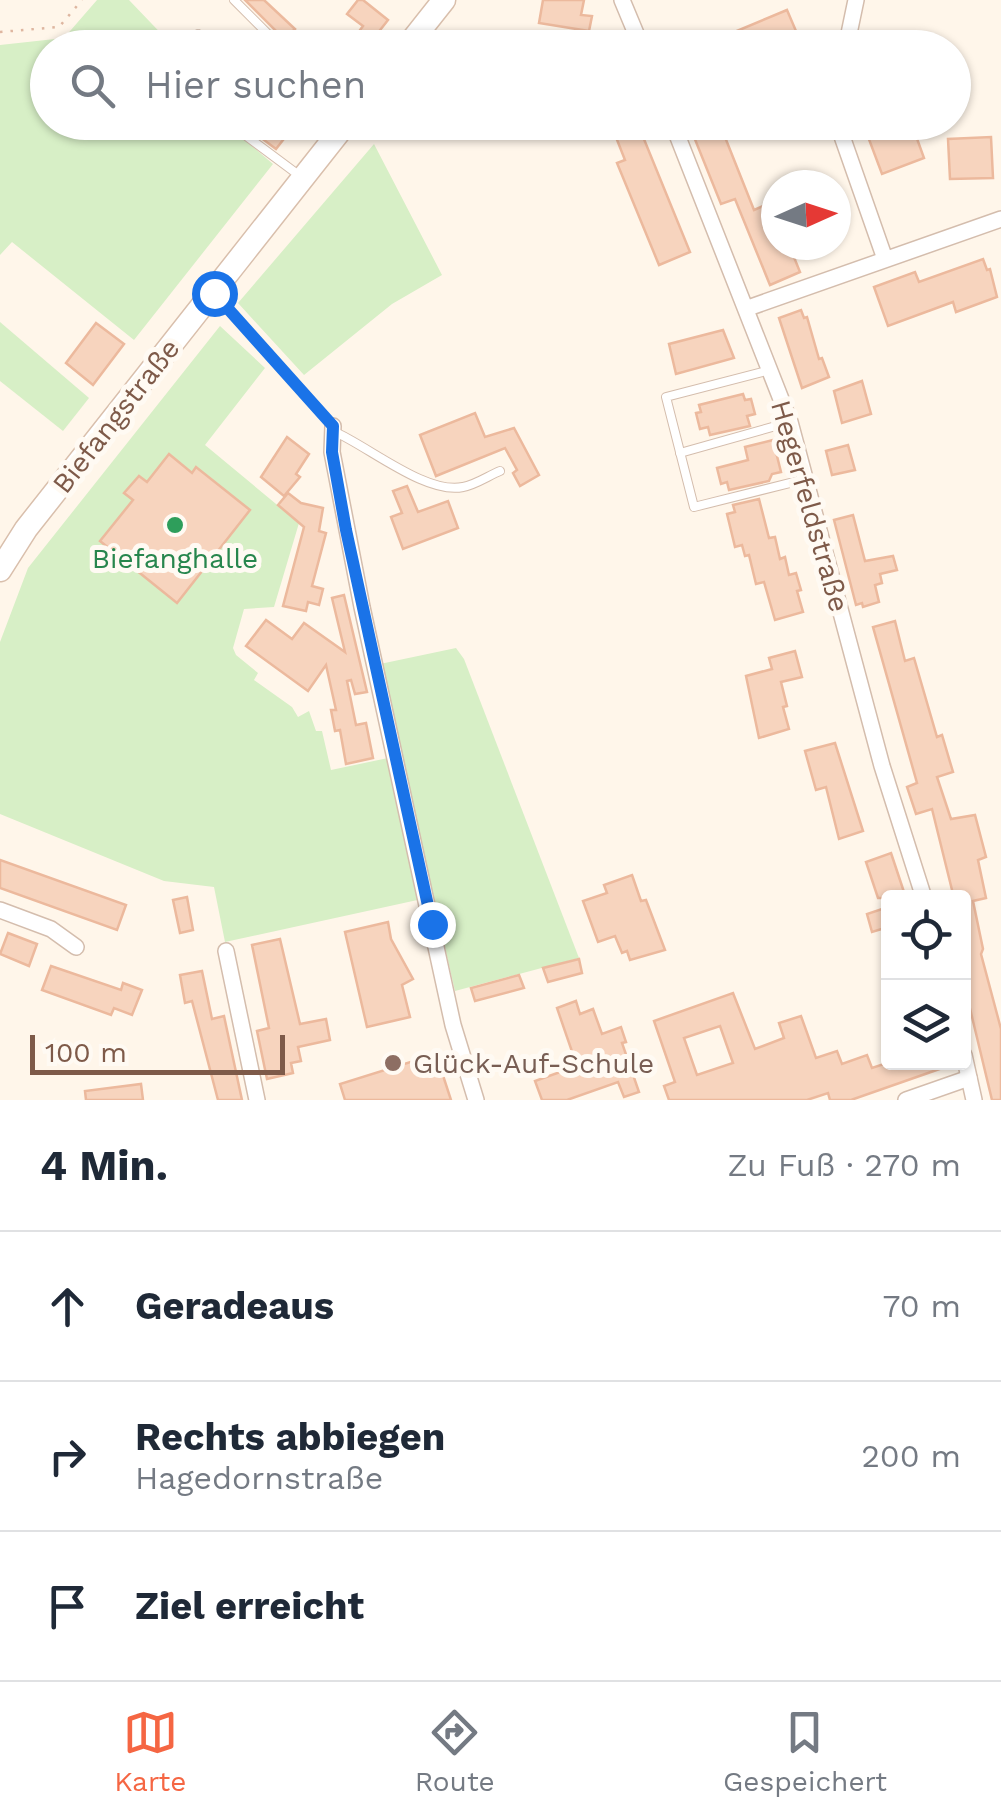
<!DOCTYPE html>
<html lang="de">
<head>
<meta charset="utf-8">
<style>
  :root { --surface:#fff; --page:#f6f6f7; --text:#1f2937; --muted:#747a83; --line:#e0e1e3; --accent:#f56643 }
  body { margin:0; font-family:"Work Sans",sans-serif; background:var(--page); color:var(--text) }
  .controls { position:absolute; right:30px; bottom:30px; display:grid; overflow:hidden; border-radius:10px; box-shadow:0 2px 8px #0004 }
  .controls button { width:90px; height:90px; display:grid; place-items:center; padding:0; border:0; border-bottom:2px solid var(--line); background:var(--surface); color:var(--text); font:50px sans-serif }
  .compass { position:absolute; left:761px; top:170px; width:90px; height:90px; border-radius:50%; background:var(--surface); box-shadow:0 2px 8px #0004; rotate:87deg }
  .scale { position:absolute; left:30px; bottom:25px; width:255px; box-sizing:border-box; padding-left:10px; border:5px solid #7e5a49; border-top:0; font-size:28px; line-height:35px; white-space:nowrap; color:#7e5a49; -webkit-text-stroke:8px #fffaf3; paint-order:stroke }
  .stop { position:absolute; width:30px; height:30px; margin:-22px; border:8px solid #1a73e8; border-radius:50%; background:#fff }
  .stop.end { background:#1a73e8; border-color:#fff; box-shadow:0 2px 10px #0008 }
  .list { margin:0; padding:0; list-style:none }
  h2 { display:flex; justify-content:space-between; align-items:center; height:130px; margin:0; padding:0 40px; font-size:42px }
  h2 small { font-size:32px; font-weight:400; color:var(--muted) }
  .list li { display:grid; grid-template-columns:65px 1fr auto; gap:30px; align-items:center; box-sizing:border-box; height:150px; padding:0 40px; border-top:2px solid var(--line) }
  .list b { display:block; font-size:38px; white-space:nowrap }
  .list p { margin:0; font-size:32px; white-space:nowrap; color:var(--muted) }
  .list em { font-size:32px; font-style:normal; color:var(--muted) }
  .icon { flex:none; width:55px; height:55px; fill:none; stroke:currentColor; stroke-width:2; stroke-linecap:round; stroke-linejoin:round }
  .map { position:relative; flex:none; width:1001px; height:1100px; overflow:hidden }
  .search { position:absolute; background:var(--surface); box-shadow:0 2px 8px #0004; left:30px; right:30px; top:30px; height:110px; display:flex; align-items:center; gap:25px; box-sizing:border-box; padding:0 35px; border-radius:55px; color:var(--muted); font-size:38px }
  .sheet { height:580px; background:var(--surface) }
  nav { display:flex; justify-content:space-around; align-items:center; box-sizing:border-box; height:140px; border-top:2px solid var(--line); background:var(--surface); font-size:28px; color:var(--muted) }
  nav a { display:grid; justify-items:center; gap:5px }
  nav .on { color:var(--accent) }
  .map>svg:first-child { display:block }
</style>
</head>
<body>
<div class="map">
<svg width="1001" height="1100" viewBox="0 0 1001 1100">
  <rect width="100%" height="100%" fill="#fff6ea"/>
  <g fill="#d7efc6">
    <polygon points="97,0 129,0 174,47 48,48 48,122 225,123 273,164 134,340 12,242 0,255 0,45 64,38"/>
    <polygon points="374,144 442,275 392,304 304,375 238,303"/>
    <polygon points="0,322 89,398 63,431 0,381"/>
    <polygon points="220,326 265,368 205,445 299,523 274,607 244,609 233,648 236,655 258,673 254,680 292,707 298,717 309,711 316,731 322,731 331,770 388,758 422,899 225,942 214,887 164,881 0,814 0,642 28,568"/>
    <polygon points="456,648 464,659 579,958 455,991 380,664"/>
  </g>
  <g fill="#f7d4be" stroke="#ecb99d" stroke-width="2.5" fill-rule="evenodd">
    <polygon points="245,0 264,0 295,29 284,39"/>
    <polygon points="358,0 363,0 388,20 366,48 347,48 363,26 347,14"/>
    <polygon points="543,0 584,0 581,15 592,16 589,31 539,23"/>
    <polygon points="787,10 796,31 755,48 696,48"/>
    <polygon points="258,122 297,122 276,149 252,131"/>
    <polygon points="610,122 637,122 690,252 659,265 617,163 625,160"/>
    <polygon points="688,122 719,122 754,210 772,202 776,213 776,245 789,245 800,272 770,285 735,199 721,204"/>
    <polygon points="900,122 911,122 924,158 882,174 867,134"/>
    <polygon points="991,137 993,178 950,179 948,139"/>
    <polygon points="983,259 987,270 990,269 997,297 956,312 953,302 888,326 874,287 915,272 919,282"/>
    <polygon points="801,310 804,318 807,317 819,359 822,358 829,377 802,388 779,318"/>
    <polygon points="96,323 124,344 93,385 66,363"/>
    <polygon points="723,330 734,358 676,374 669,344"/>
    <polygon points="862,381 871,414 842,423 834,391"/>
    <polygon points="743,394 745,400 751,399 755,414 747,416 750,426 710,435 708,427 700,429 696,413 701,412 699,405"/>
    <polygon points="475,413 485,437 514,428 539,475 520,486 513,473 517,470 505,448 436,476 420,435"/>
    <polygon points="287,437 309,454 296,474 300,477 284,496 261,477"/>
    <polygon points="773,440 781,472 772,474 769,481 729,490 727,482 721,484 717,468 748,460 745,447"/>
    <polygon points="848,445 855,470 832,475 826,451"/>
    <polygon points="169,454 192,473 196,467 250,510 177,603 100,541 133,500 124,493 139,476 147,482"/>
    <polygon points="407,486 418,512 448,501 458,528 403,549 391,517 402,513 393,491"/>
    <polygon points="288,493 301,503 323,508 319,531 326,533 312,586 323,589 319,605 308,602 306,611 283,606 304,527 278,505"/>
    <polygon points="759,499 769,538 775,537 780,559 785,557 789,575 796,573 801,590 797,591 803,612 775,620 764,582 756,584 749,555 745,556 742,545 735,547 727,514 735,512 733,505"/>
    <polygon points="853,515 865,561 893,556 897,570 880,574 882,583 875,585 879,602 863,607 862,603 856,605 834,520"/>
    <polygon points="344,595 367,692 355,694 351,680 347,681 356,725 366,723 373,758 346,764 340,730 335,731 331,710 336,710 326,665 308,691 246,646 266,620 292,639 304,623 345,652 332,598"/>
    <polygon points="895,621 905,661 914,658 937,737 942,735 953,772 937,777 951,819 975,815 986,857 978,860 986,898 973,901 983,949 981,954 1001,1029 1001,1100 992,1100 967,996 964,996 964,898 954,898 932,809 916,814 907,787 917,783 873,627"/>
    <polygon points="795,651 802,677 781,682 787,706 783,707 789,729 759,738 746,676 772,669 769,658"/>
    <polygon points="835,743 863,831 839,839 826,787 816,790 805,751"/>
    <polygon points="891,853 906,898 878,898 866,862"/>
    <polygon points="0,860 126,905 117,930 0,888"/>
    <polygon points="632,875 641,901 646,900 665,950 630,960 627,951 622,953 615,936 598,942 583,901 607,893 604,885"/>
    <polygon points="187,897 193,930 180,933 173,900"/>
    <polygon points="888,907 888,927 872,932 867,914"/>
    <polygon points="388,922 391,939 413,979 402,985 410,1017 367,1027 345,932"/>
    <polygon points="8,933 37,944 29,966 0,954"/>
    <polygon points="280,939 300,1024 326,1019 330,1040 298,1047 301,1061 291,1063 293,1073 267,1079 257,1031 269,1028 252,945"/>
    <polygon points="579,959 582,973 548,982 543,968"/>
    <polygon points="51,966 121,990 123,983 142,990 132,1015 114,1008 111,1015 42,990"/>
    <polygon points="202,971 212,1019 224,1016 242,1100 218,1100 192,1001 185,1003 180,975"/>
    <polygon points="519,975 524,988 475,1001 471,988"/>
    <path d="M733,993L755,1049L784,1038L779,1023L801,1016L816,1058L837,1051L842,1064L867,1055L872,1068L890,1062L951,1065L851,1100H830L828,1093L807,1100H669L664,1086L675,1082L654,1021ZM720,1026L733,1063L697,1075L684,1038Z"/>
    <polygon points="576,1001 580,1014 593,1009 602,1034 621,1027 626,1042 622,1043 639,1092 624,1097 618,1082 567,1100 542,1100 535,1081 577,1066 557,1008"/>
    <polygon points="436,1054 451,1100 345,1100 340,1084"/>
    <polygon points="141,1084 143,1100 86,1100 85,1091"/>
  </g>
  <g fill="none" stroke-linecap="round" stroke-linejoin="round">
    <defs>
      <g id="service">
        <polyline points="234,0 282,48"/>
        <polyline points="198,34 213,48"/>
        <polyline points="240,122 241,132 300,176"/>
        <polyline points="770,370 666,397 694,507 806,479"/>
        <path d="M333,431C368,446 426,495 463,487C475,485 488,476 500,471"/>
        <polyline points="680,453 790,422"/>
      </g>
      <g id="minor">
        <polyline points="622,0 642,48"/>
        <polyline points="846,48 856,0"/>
        <polyline points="672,122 790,422 882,766 924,898"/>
        <polyline points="837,122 885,259"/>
        <polyline points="748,308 1001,219"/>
        <polyline points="333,426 332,452 362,607 453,1025 476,1100"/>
        <polyline points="0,910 51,929 76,947"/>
        <polyline points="226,951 257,1100"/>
        <polyline points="964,1055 974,1100"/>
        <polyline points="906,1100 969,1078"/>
      </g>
      <g id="secondary">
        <polyline points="406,48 444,0"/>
        <polyline points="0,570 26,529 347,122"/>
      </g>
    </defs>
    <use href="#service" stroke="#d4bdad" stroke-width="10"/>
    <use href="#minor" stroke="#d4bdad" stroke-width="18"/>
    <use href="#secondary" stroke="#d9bfac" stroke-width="25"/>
    <g stroke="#deb6a0" stroke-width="2.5" stroke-dasharray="2.5 8" stroke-linecap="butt">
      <polyline points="0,32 59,27 82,0"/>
      <polyline points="227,309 322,414"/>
    </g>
    <use href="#service" stroke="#fff" stroke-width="8"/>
    <use href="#minor" stroke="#fff" stroke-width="15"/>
    <use href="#secondary" stroke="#fff" stroke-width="22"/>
  </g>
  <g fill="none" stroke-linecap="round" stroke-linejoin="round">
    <polyline stroke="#1a73e8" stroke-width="12" points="214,293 333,426 332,452 346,530 432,924"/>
  </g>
  <circle fill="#2e9e5b" stroke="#fffaf3" stroke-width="4" cx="175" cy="525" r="10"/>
  <circle fill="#8d6e63" stroke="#fffaf3" stroke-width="4" cx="393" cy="1063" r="10"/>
  <g text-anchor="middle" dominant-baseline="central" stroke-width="10" stroke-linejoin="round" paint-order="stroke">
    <g font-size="28" fill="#7e5a49" stroke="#fffaf3">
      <text transform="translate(116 416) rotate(-52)">Biefangstraße</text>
      <text transform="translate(810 506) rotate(74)">Hegerfeldstraße</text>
    </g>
    <g font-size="28" fill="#27864d" stroke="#fffaf3">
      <text x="175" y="558">Biefanghalle</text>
    </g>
    <g font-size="28" fill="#785e54" stroke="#fffaf3" text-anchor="start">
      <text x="413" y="1063">Glück-Auf-Schule</text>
    </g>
  </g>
</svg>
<div class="controls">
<button><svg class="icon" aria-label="locate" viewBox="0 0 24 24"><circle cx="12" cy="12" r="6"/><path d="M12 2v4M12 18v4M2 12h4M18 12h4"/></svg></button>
<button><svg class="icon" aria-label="layers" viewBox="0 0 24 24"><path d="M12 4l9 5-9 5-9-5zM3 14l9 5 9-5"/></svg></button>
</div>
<svg class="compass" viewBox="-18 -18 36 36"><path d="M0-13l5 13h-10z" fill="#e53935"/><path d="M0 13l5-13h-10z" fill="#747a83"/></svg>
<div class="scale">100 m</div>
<div class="stop" style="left:214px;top:293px"></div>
<div class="stop end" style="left:432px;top:924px"></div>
<div class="search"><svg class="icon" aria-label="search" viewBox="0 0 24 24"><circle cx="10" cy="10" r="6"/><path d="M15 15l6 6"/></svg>Hier suchen</div>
</div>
<section class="sheet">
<h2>4 Min.<small>Zu Fuß · 270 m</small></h2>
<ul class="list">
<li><svg class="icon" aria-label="ahead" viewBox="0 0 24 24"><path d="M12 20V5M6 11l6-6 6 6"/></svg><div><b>Geradeaus</b></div><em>70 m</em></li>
<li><svg class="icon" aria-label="right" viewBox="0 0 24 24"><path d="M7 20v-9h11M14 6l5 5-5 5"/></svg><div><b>Rechts abbiegen</b><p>Hagedornstraße</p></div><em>200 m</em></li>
<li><svg class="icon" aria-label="arrive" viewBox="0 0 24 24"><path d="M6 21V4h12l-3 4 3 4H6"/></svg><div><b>Ziel erreicht</b></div></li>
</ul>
</section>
<nav>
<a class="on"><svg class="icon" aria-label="map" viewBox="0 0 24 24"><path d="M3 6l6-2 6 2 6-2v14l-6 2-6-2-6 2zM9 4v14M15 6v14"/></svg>Karte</a>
<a><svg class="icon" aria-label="directions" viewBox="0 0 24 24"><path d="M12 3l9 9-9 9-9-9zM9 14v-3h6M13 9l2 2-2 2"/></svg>Route</a>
<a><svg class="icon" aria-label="saved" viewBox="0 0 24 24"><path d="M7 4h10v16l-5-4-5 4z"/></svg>Gespeichert</a>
</nav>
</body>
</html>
